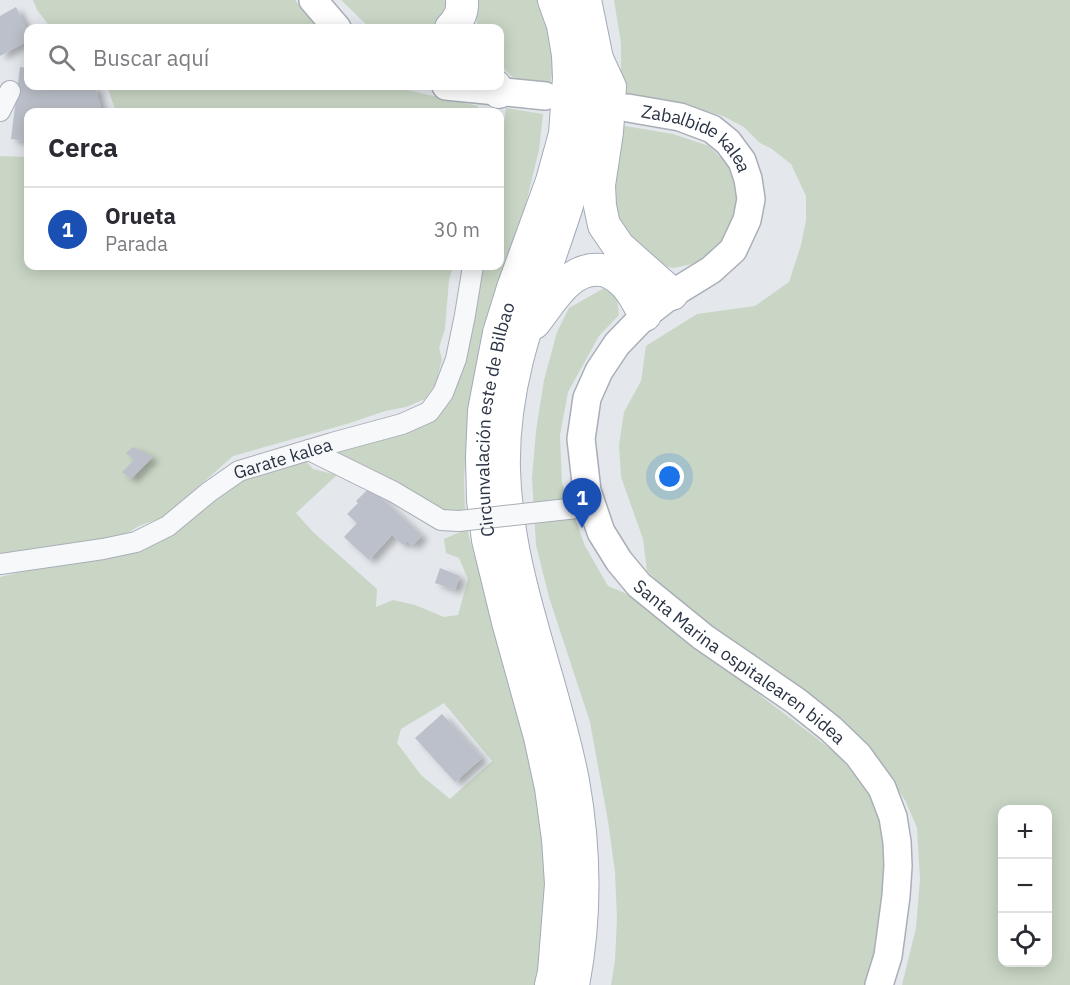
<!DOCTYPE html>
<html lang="es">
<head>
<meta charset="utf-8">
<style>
  :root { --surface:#fff; --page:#f7f7f7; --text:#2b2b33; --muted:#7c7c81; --line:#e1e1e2; --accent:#d1495b }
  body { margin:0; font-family:"IBM Plex Sans",sans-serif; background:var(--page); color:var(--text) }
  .controls { position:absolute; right:18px; bottom:18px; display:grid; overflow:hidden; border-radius:12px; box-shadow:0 3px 15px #0003 }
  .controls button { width:54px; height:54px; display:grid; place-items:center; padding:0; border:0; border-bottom:2px solid var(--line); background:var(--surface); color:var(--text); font:30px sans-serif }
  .you { position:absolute; left:670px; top:477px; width:21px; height:21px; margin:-15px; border:4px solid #fff; border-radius:50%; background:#1a73e8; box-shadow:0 0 0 9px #1a73e833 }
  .badge { display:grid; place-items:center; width:39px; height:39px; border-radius:50%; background:var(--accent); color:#fff; font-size:20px; font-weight:700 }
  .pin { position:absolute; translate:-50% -50px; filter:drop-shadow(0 2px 3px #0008) }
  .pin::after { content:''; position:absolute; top:32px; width:21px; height:18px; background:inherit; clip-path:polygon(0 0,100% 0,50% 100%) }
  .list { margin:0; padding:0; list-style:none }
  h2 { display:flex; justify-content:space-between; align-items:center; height:78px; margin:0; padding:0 24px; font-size:26px }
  h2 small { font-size:20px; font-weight:400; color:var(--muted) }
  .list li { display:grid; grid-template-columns:39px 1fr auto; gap:18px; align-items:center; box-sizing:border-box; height:84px; padding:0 24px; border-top:2px solid var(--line) }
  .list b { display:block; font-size:22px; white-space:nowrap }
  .list p { margin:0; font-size:20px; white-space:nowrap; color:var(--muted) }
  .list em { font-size:20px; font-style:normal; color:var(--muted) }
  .icon { flex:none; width:33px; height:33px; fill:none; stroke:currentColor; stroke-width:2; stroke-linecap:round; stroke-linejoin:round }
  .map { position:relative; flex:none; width:1070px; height:985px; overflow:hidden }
  .search { position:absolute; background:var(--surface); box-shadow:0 3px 15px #0003; left:24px; top:24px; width:480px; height:66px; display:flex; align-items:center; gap:15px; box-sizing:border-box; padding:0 21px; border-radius:12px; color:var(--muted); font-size:22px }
  .panel { position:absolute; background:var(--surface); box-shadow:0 3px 15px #0003; left:24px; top:108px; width:480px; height:162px; border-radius:12px }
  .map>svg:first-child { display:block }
</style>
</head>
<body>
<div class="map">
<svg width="1070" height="985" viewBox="0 0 1070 985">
  <defs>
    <filter id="shadow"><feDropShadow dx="6" dy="4" stdDeviation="3" flood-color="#0004"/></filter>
  </defs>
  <rect width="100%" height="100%" fill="#e4e7ec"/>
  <g fill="#c9d6c5" fill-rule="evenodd">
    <polygon points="33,0 295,0 319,28 51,28 37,10"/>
    <polygon points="341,0 452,0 441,28 370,28"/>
    <polygon points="476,0 543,0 555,66 549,85 514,78 500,65 500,28 477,28"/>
    <path d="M614,0H1070V985H902L916,928L920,879L917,828L906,802L883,766L844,727L686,607L647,571L643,539L621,477L619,445L624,412L641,381L646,346L697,314L755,306L789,282L801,245L806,220V196L791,164L772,149L760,143L744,127L723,116L676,103L621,93V43ZM1002,810H1048V962H1002Z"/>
    <polygon points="107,86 395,86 407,90 478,106 478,112 116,112"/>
    <polygon points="506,108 543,114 539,150 519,232 469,410 464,478 465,510 444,512 433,503 327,450 432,419 450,400 458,380 481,266 500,266 500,150"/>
    <polygon points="619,125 673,134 709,146 731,168 738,192 736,216 726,236 712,253 693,264 673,268 655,263 625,231 617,213 615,189"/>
    <polygon points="0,156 28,157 28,266 453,266 449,280 445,329 439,348 442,359 436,383 425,399 406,407 385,411 350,423 233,456 164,517 139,526 122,536 94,543 0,554"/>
    <polygon points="606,287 617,298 619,315 599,336 568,392 560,435 562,483 585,546 608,586 627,594 832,750 861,780 878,810 887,845 880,943 866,985 611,985 615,960 617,919 615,872 608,821 590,722 549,597 536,545 532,478 536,431 544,380 557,332 569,308"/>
    <path d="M304,459L313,469L337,475L296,513L313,532L377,589L376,607L393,600L415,605L444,617L458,615L468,579L459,558L446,553L444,539L467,529L523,731L547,829L543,985H0V577L33,569L111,558L141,551L176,531L235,482ZM444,703L492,761L450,799L421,775L397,743L401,729Z"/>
  </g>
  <g fill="#bbc0ca" filter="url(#shadow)">
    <polygon points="16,7 28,31 28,41 0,56 0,16"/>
    <polygon points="20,67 28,68 28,86 95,86 102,112 28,112 28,141 11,139"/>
    <polygon points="133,447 153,457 131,479 122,472 134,460 126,453"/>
    <polygon points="370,487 422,536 412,546 407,541 403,545 392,535 369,560 344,537 357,523 347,514 358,503 356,501"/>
    <polygon points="440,568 460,576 455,590 435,583"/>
    <polygon points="442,714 482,758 455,782 415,738"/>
  </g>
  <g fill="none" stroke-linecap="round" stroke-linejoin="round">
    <defs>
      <g id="street">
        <polyline points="0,111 10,91"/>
        <polyline points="309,450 394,492 441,520 459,521"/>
        <path id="s1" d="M0,564L103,549L136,542L168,526L209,492L239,471L332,443L402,424L429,412L443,393L456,359L465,315L473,266"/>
      </g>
      <g id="secondary">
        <polyline points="313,0 337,28"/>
        <polyline points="446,86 545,96"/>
        <path id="s2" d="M628,108L680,117L712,129L728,142L742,161L748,179L751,199L747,220L733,250L711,270L672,294L645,315L617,344L599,371L587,398L581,439L587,491L601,532L619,561L639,585L703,637L796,701L831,729L858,755L882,788L893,817L897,842L898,866L896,896L888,956L879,985"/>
      </g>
      <g id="primary">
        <polyline points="585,0 597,59 610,87 607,132 599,185 600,206 604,225 619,247 672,294"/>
        <path d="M451,28C459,20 463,12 462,0"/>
        <polyline points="495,86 499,92"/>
        <path d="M534,323C551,302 569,266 601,270C612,271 624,281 631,291C636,298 640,307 645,315"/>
        <path id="s3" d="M551,985L554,972L561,884L558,839L551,788L540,737L508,622L488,540L483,500L482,457L484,411L499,333L513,288L552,181L565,134L569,78L568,55L563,25L554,0"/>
        <path d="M573,985C586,918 585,848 573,781C553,677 507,578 504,470C501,358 552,267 580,162C589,128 593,94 597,59"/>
      </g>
    </defs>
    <use href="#street" stroke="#a9aeb7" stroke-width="22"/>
    <use href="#secondary" stroke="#a9aeb7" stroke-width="30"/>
    <use href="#primary" stroke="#a3abb8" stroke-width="34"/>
    <use href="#street" stroke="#f7f8fa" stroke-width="20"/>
    <use href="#secondary" stroke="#fff" stroke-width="27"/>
    <use href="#primary" stroke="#fff" stroke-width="32"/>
    <defs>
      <polyline id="street-bridge" points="459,521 577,508"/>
    </defs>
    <use href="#street-bridge" stroke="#a9aeb7" stroke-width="22" stroke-linecap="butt"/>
    <use href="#street-bridge" stroke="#f7f8fa" stroke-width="20"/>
  </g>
  <g text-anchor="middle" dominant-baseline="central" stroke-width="4.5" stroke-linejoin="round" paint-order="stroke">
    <g font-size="18" fill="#2b3445" stroke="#f4f6f9">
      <text stroke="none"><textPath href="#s2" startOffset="78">Zabalbide kalea</textPath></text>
      <text stroke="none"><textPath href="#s3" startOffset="576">Circunvalación este de Bilbao</textPath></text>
      <text stroke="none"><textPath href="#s1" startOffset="309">Garate kalea</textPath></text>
      <text stroke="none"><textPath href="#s2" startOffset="766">Santa Marina ospitalearen bidea</textPath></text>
    </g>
  </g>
</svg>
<div class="controls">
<button>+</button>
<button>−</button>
<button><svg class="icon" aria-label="locate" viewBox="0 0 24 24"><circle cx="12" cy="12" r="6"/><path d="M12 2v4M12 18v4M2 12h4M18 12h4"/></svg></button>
</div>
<div class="you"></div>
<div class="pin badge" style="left:582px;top:528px;background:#1a4fb4">1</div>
<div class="search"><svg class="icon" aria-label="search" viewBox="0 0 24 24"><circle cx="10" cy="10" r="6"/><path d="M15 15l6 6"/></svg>Buscar aquí</div>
<section class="panel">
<h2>Cerca<small></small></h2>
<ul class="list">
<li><span class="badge" style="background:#1a4fb4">1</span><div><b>Orueta</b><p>Parada</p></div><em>30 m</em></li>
</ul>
</section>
</div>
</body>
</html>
